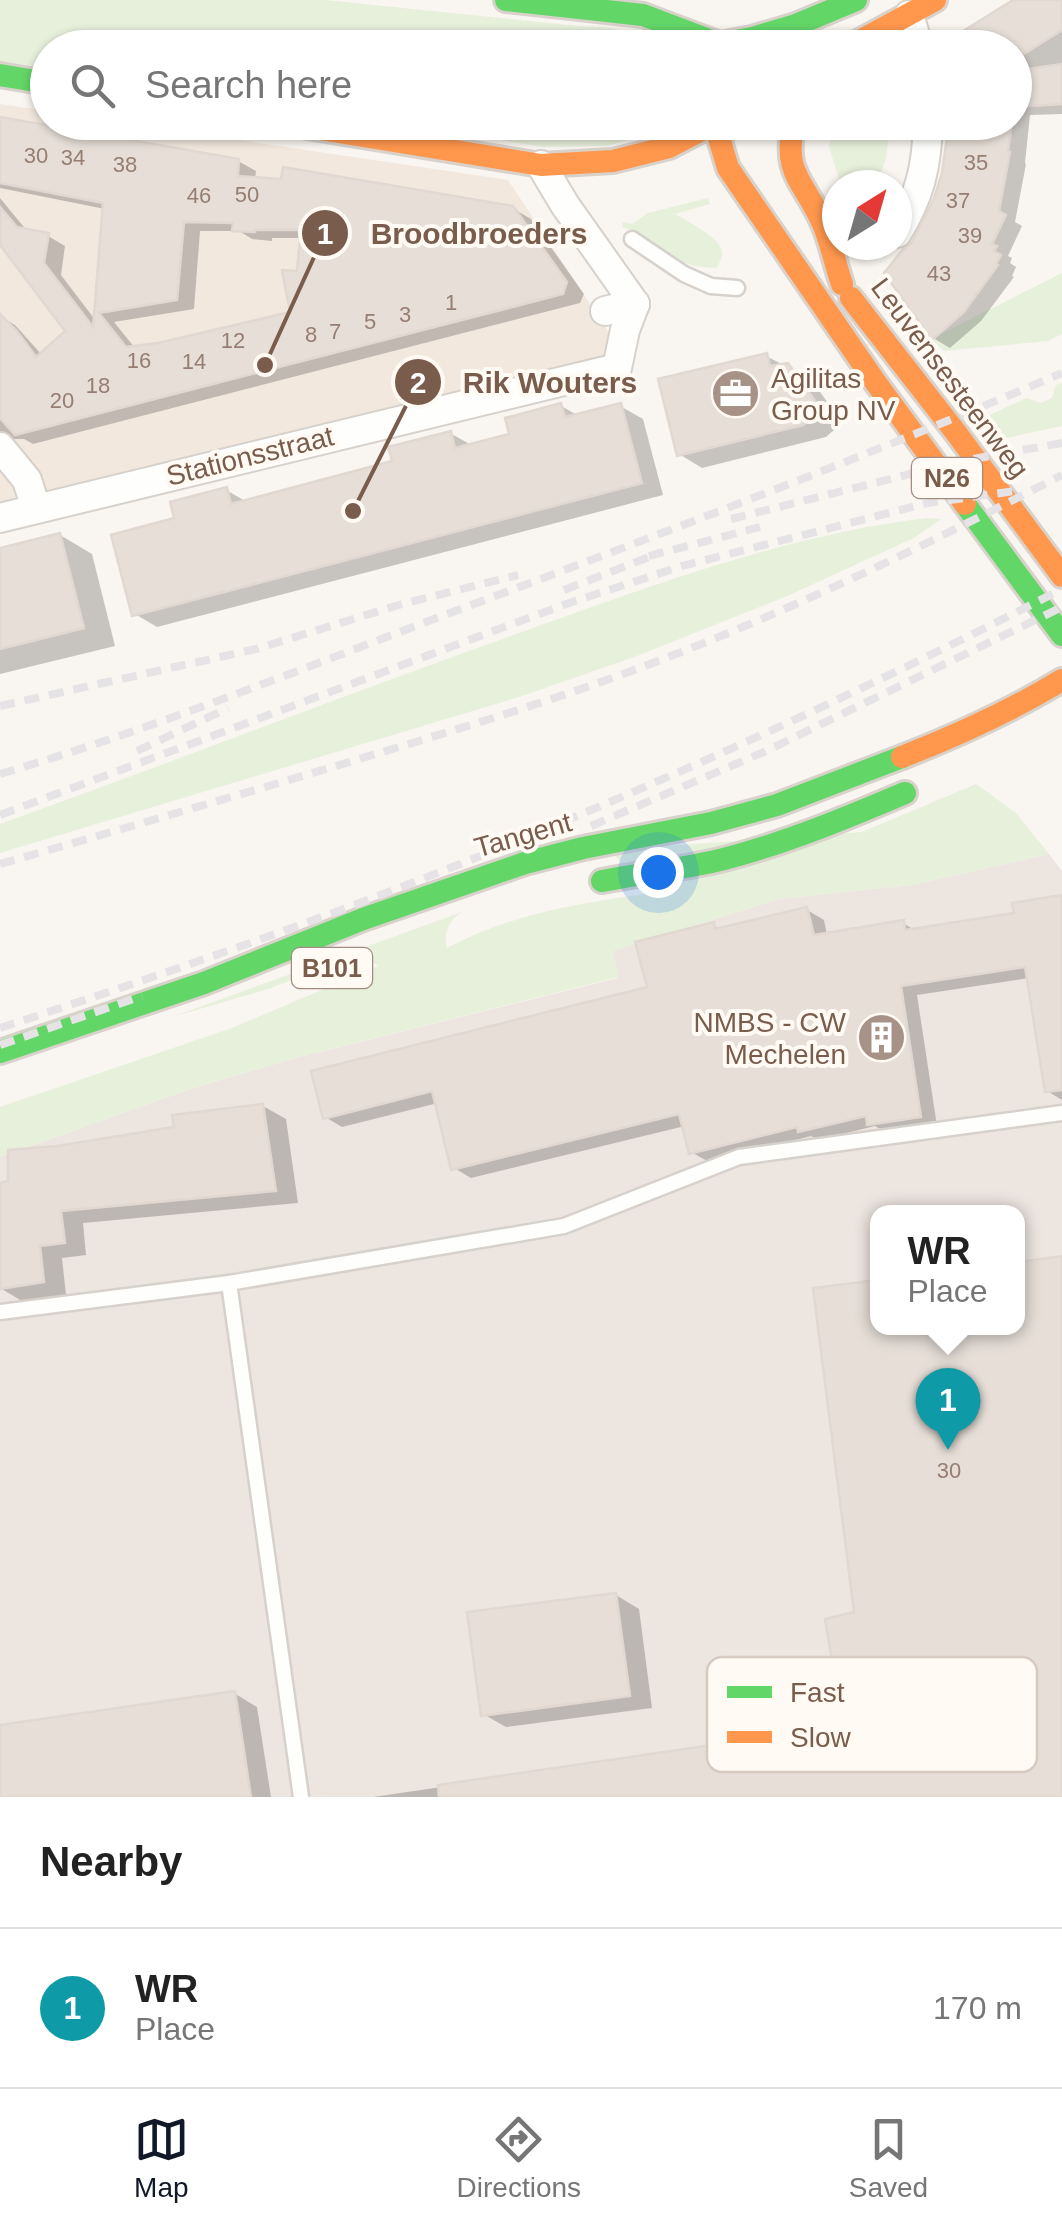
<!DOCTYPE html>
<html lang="en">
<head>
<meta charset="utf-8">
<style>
  :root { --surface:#fff; --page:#f6f6f6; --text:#222; --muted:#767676; --line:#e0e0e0; --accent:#111827 }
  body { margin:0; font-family:Arial,sans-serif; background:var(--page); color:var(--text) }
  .compass { position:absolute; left:822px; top:170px; width:90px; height:90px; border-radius:50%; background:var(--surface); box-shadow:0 2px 8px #0004; rotate:37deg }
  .you { position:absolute; left:658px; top:872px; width:35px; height:35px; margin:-25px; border:8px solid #fff; border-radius:50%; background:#1a73e8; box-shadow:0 0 0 15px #1a73e833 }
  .badge { display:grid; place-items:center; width:65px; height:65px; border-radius:50%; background:var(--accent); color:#fff; font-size:32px; font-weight:700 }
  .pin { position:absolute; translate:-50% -82px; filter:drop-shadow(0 2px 5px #0008) }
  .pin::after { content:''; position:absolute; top:52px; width:35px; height:30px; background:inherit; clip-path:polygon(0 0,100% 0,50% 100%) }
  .popup { position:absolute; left:870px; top:1205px; width:155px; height:130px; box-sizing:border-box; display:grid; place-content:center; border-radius:20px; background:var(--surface); filter:drop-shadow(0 2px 8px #0005); font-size:32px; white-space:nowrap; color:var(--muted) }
  .popup b { font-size:38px; color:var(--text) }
  .popup::after { content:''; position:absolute; left:50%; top:100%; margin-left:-20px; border:20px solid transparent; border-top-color:var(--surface) }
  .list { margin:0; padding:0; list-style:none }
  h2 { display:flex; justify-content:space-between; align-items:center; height:130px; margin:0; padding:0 40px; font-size:42px }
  h2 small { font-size:32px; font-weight:400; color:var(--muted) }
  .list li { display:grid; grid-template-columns:65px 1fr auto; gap:30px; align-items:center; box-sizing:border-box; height:160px; padding:0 40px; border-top:2px solid var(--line) }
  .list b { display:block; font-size:38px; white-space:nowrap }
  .list p { margin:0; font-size:32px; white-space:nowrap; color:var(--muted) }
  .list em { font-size:32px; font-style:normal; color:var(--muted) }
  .icon { flex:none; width:55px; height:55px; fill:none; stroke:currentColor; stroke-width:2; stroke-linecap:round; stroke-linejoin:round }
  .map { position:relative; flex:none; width:1062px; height:1797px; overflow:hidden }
  .search { position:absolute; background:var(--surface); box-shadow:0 2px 8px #0004; left:30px; right:30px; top:30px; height:110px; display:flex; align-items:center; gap:25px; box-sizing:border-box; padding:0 35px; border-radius:55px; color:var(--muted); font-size:38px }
  .sheet { height:290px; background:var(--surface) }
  nav { display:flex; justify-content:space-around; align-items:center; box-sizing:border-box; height:140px; border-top:2px solid var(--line); background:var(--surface); font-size:28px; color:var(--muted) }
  nav a { display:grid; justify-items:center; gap:5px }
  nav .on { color:var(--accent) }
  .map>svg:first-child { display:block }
</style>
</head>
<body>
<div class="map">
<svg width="1062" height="1797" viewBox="0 0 1062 1797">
  <rect width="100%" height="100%" fill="#f9f5f0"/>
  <polygon fill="#f2e8de" points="0,104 47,111 48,122 125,123 508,180 625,357 0,510"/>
  <path fill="#ede5e0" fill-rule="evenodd" d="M1049,854L1062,871V1797H0V1157L190,1089L299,1057L618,978L612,951L779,899L912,885ZM878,1212H1018V1328H878Z"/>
  <g fill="#e7f0db">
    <path d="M0,0H325L579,26C606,28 621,23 637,47L48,48L47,68L0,61Z"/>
    <polygon points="401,123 680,123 608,146 542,147"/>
    <polygon points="834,123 891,123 886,158 877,185 841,185 829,147"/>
    <path d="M708,198L710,204L675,214C687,221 721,238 722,252C723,257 719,263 717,268C691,268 670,259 650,243C640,236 634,230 622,227L623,222L632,224L648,213Z"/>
    <polygon points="1062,273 1062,334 1048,341 944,351 931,339"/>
    <polygon points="1062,383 1062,426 1001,439 986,417 1026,398 1041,403 1052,398 1056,385"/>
    <path d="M927,518L941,519L914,538L785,597L637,656L519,697L0,853V824C178,760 355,691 533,628C661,582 792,534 927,518Z"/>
    <path d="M976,784L1016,813L1049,854L912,885L779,899L613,951L619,977L299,1057L190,1089L0,1157V1107L232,1028L378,966L368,958L350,957L271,988L172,1017L462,912C449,920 443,933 447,948C508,915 576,904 644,894L611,850L862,832Z"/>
  </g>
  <g fill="#0003" fill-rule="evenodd">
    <polygon points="1017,0 1062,0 1062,114 1030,115 1025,163 1026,164 1015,222 1022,226 1008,256 1012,258 1010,263 1016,267 1012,276 1014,277 981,321 950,348 933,338 914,243 936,199 952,134 951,122 1014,122"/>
    <path d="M0,120L238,161L256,171L255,180L512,208L531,219L584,294L580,303L33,444L24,439H15L6,443L0,452V316L15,325L42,355L69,331L0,241V198L28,232L48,236L65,246L61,275L96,321L105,209L0,188ZM200,231H239L252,239L272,241V238H303L293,314L135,348L114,322L194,309Z"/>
    <polygon points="766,356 811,379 842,423 826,437 702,468 679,454"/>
    <polygon points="561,406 579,416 620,406 643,419 663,495 157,627 135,614 177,520 226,490 247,502 395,463 450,433 473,446 512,436"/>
    <polygon points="60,535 92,554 115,646 0,674 0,550"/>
    <polygon points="1062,898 1062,1100 1047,1091 1029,978 917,995 937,1126 887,1133 875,1126 818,1140 811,1136 709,1162 691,1152 685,1126 471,1178 454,1168 438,1103 342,1127 325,1117 650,989 713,925 722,930 807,910 824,920 827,935 903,923 916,931 1017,915"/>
    <polygon points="263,1106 286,1119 298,1203 83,1223 86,1255 62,1258 66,1295 22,1301 0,1288 0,1185 10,1183 57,1149 177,1129"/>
    <polygon points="1062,1258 1062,1797 373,1797 846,1728 856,1614 878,1282 878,1328 1018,1328 1018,1264"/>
    <polygon points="616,1595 639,1609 652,1708 506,1727 483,1714"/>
    <polygon points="234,1693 257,1707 271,1797 0,1797 0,1728"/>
  </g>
  <g fill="#e6ded7" stroke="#e2d8d2" stroke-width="2.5" fill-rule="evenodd">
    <polygon points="1013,0 1062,0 1062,30 1014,60 1014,48 936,48"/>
    <polygon points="1062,64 1062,104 1014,107 1014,71"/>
    <path d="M0,117L239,159L238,176L281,179L283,167L513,206L567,282L563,294L15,435L0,418V314L17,331L36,357L65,331L0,245V207L17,227L49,233L44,263L93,327L103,203L0,183ZM184,222L233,223L232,231L255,232V230H301L297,271L282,270L290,312L158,343L126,347L99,313L177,300Z"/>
    <polygon points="949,122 1012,122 1008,151 1010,152 999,211 1006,215 992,244 997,246 994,251 1001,255 996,264 998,265 964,312 932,340 884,273 903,249 912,242 934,198 942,173"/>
    <polygon points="767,353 770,366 788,363 821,409 803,425 677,456 658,379"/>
    <polygon points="561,403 565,417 621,403 642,483 132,616 111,535 174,518 170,502 227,487 231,504 392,461 388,447 451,431 455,448 509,434 505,418"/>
    <polygon points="60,533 84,628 0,649 0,548"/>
    <polygon points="1062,895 1062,1090 1045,1092 1025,967 901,986 921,1117 867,1125 866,1116 798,1132 797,1127 689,1154 679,1114 451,1170 432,1091 323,1119 311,1071 647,987 635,942 714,922 715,929 807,907 814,935 904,920 905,930 1014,913 1012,903"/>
    <polygon points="263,1104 276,1191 61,1211 65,1243 40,1246 44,1282 0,1289 0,1183 8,1181 8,1150 57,1146 174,1127 172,1115"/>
    <polygon points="1062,1256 1062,1797 439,1797 438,1785 843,1726 825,1619 854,1612 813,1288 878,1280 878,1328 1018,1328 1018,1262"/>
    <polygon points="616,1593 630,1696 481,1716 467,1612"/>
    <polygon points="235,1691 251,1797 0,1797 0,1725"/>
  </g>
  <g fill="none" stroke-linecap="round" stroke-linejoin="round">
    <defs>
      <g id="lane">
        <polyline points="632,239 684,274 711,286 737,288"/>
        <polyline points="229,1283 301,1797"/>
        <polyline points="0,1312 229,1283 564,1226 739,1157 1062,1113"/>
      </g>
      <g id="street">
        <polyline points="909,15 919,48"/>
        <polyline points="541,165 565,205 635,304"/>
        <path d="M897,233C920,196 927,166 928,122"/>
        <polyline points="605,311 635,304"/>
        <polyline points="0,447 27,480 36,508"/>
        <polyline points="0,518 617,368 625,330 635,304"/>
      </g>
      <g id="fast">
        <polyline points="506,0 643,15 720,44 752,38 796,25 856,0"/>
        <polyline points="0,75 48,83"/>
        <polyline points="965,504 1062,635"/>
        <path d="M602,881C642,873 684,869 724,859C786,843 846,818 905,793"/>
        <polyline points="0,1052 204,983 363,919 525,863 583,848 711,823 777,805 902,757"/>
      </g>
      <g id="slow">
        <polyline points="847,48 935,0"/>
        <polyline points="277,122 541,165 613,161 669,147 717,122"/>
        <path d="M794,122C782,175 804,180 823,224C831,243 835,264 842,284"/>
        <polyline points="715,125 728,168 876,383 965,504"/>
        <polyline points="851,298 957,434 1062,576"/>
        <path d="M902,757C958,735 1011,711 1062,680"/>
      </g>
    </defs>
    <use href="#lane" stroke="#d7d1cb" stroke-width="19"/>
    <use href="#street" stroke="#d7d1cb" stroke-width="32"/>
    <use href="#fast" stroke="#d9d2cb" stroke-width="28"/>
    <use href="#slow" stroke="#d9d2cb" stroke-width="28"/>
    <use href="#lane" stroke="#fefefd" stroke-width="14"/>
    <use href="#street" stroke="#fefefd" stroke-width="28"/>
    <use href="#fast" stroke="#63d668" stroke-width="22"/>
    <use href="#slow" stroke="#ff974d" stroke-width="22"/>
    <g stroke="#e6e3e7" stroke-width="8" stroke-dasharray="15 10" stroke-linecap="butt">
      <polyline points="731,519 962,461 1062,443"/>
      <polyline points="649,556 760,527"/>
      <polyline points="564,590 662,552"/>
      <polyline points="0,706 256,649 402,604 518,575"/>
      <polyline points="137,751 228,708"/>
      <path d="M0,774C150,730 296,671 442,616C650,538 858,460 1062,373"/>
      <polyline points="0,815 566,604 682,566 928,503 1022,490"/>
      <polyline points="591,826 764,752 1062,607"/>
      <path d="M0,864C109,833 218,801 326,769C442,734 558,700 671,656C805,604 934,541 1062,475"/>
      <path d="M0,1028C158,976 316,922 470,860C672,779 869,688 1062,589"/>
      <polyline points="0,1045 142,996"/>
    </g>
  </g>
  <defs>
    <symbol id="office-disc" viewBox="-11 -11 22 22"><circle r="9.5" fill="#a69286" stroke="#fffaf3"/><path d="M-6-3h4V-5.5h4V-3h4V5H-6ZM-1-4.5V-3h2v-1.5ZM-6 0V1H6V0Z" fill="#fff"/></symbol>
    <symbol id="building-disc" viewBox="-11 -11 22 22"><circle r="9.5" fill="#a69286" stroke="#fffaf3"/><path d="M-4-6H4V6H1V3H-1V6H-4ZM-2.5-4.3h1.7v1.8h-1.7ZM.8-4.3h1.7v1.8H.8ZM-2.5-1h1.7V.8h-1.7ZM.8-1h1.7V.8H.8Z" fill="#fff"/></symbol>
  </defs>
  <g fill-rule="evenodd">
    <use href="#office-disc" x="708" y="366" width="55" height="55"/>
    <use href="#building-disc" x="854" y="1010" width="55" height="55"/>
  </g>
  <g text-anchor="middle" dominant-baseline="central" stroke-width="8" stroke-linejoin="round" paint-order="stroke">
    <g font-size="22" fill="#977e72">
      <text x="36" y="155">30</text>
      <text x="73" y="157">34</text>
      <text x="976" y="162">35</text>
      <text x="125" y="164">38</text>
      <text x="247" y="194">50</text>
      <text x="199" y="195">46</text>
      <text x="958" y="200">37</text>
      <text x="970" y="235">39</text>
      <text x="939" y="273">43</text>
      <text x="451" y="302">1</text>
      <text x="405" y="314">3</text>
      <text x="370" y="321">5</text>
      <text x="335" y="331">7</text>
      <text x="311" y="334">8</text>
      <text x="233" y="340">12</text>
      <text x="139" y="360">16</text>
      <text x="194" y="361">14</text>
      <text x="98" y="385">18</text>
      <text x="62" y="400">20</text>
      <text x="949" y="1470">30</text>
    </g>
    <g fill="#fffaf3" stroke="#a28b7f" stroke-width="2.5">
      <rect x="912" y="458" width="70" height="40" rx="8"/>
      <rect x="292" y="948" width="80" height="40" rx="8"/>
    </g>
    <g font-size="25" font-weight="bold" fill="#7a5c4d">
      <text x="947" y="478">N26</text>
      <text x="332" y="968">B101</text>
    </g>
    <g font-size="28" fill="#7a5c4d" stroke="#fffaf3" text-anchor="start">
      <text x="771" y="378">Agilitas<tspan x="771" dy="32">Group NV</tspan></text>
      <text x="846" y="1022" text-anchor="end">NMBS - CW<tspan x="846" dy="32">Mechelen</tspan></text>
    </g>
    <g font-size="28" fill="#7a5c4d" stroke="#fffaf3">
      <text transform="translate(950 378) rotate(53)">Leuvensesteenweg</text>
      <text transform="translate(250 456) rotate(-14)">Stationsstraat</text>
      <text transform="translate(523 835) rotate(-16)">Tangent</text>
    </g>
  </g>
  <rect x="707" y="1657" width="330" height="115" rx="15" fill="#fffaf3" stroke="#d7cbc1" stroke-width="2.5"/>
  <rect x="727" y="1686" width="45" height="12" fill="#63d668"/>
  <rect x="727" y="1731" width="45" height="12" fill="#ff974d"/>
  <g font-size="28" fill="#7a5c4d">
    <text x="790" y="1702">Fast</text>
    <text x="790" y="1747">Slow</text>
  </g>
  <path fill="none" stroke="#7a5c4d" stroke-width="4" d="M265 365L325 233M353 511L418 382"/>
  <g fill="#7a5c4d" stroke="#fffaf3" stroke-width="4">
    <circle cx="265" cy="365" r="10"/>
    <circle cx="353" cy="511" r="10"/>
    <circle cx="325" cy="233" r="25"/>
    <circle cx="418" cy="382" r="25"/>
  </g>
  <g font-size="30" text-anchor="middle" font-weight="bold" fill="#fff">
    <text x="325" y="244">1</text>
    <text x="418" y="393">2</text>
  </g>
  <g font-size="30" text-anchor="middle" font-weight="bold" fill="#7a5c4d" stroke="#fffaf3" stroke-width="8" stroke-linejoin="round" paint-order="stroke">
    <text x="479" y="244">Broodbroeders</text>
    <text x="550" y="393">Rik Wouters</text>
  </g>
</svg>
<svg class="compass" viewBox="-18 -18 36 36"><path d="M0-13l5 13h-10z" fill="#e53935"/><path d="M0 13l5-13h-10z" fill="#767676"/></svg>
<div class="you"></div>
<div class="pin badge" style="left:948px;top:1450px;background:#0f9aa8">1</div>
<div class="popup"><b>WR</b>Place</div>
<div class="search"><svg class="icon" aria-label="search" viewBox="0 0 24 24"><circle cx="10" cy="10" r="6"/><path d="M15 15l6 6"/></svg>Search here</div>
</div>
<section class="sheet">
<h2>Nearby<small></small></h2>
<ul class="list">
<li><span class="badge" style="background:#0f9aa8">1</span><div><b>WR</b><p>Place</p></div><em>170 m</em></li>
</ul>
</section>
<nav>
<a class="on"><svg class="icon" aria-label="map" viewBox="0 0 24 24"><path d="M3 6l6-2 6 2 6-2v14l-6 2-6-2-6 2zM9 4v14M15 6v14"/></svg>Map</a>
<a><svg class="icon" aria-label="directions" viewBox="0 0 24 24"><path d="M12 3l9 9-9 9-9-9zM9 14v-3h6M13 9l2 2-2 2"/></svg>Directions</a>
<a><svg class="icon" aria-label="saved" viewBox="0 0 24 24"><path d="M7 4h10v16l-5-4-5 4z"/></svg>Saved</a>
</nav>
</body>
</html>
